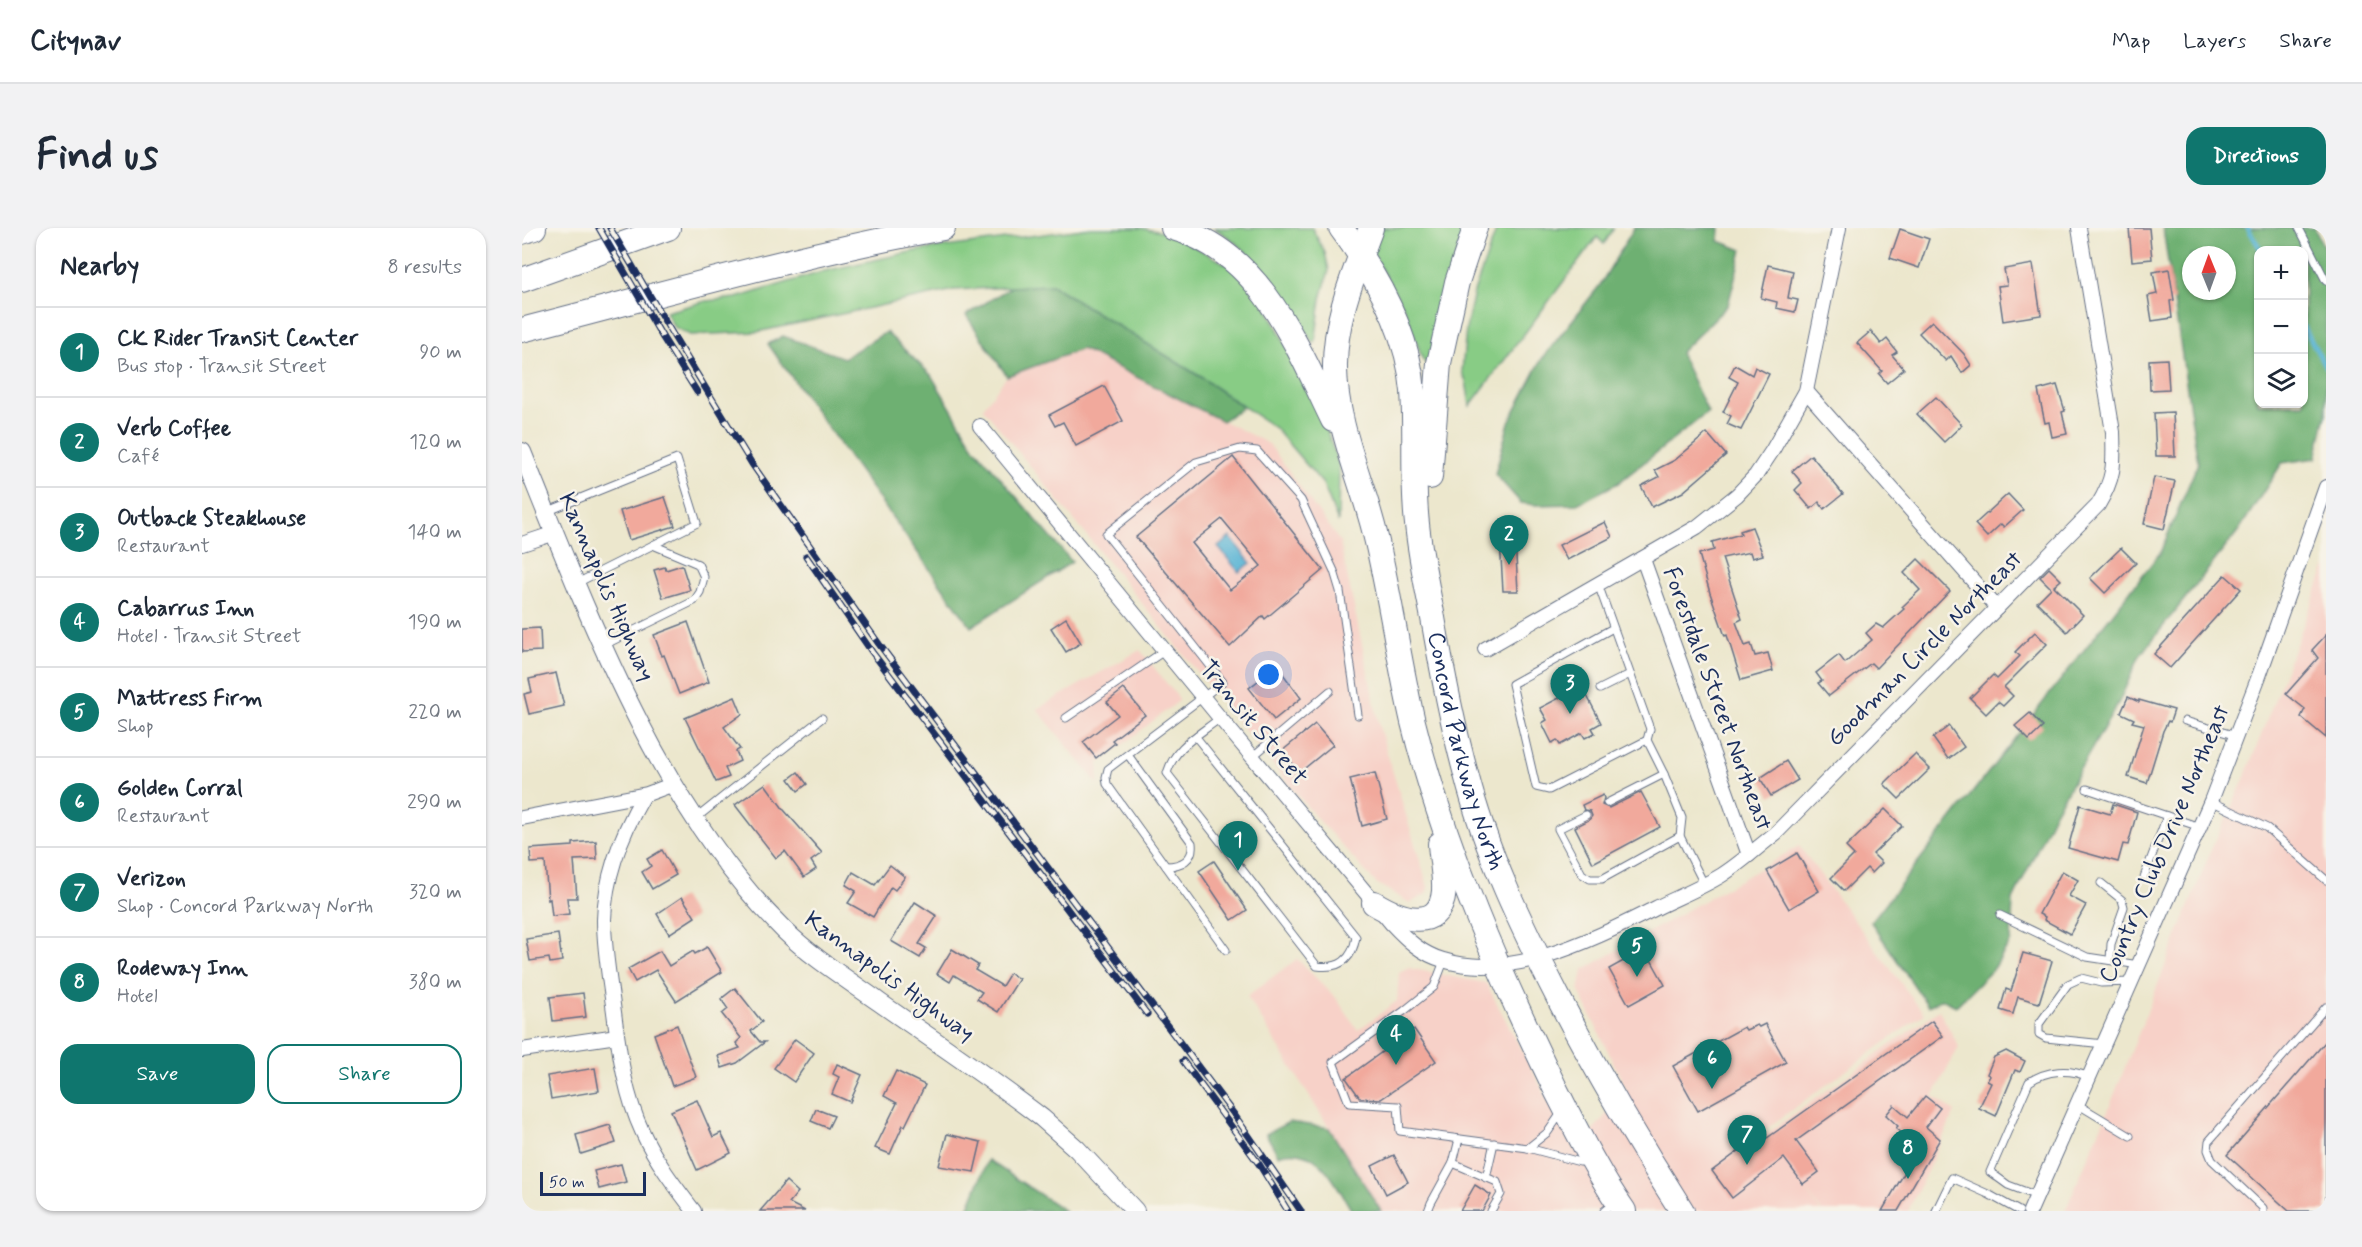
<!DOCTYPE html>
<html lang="en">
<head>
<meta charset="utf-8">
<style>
  :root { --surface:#fff; --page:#f2f2f3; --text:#1f2937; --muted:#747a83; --line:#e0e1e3; --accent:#0f766e }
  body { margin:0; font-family:Mynerve,sans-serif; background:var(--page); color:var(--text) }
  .controls { position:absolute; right:18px; top:18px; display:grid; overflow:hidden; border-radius:12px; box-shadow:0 2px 4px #0004 }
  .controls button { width:54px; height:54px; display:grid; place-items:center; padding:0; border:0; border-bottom:2px solid var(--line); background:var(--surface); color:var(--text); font:30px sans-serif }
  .compass { position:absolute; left:1660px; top:18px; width:54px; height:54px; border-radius:50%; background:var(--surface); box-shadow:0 2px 4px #0004; rotate:359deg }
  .scale { position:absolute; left:18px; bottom:15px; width:106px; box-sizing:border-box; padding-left:6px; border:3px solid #1b2f5e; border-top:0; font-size:16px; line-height:21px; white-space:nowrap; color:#1b2f5e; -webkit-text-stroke:4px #f7f3e8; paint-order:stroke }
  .you { position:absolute; left:747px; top:447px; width:21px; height:21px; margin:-15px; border:4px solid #fff; border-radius:50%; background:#1a73e8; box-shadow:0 0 0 9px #1a73e833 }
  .badge { display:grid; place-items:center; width:39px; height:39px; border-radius:50%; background:var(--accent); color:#fff; font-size:20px; font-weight:700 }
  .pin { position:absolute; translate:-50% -50px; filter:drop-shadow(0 2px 3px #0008) }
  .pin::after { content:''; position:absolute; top:32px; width:21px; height:18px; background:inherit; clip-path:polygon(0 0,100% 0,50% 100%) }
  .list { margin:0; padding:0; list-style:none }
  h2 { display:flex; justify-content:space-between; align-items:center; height:78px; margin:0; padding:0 24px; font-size:26px }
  h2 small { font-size:20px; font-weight:400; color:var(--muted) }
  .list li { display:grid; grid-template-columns:39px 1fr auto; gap:18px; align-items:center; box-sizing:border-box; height:90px; padding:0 24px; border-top:2px solid var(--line) }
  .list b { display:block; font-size:22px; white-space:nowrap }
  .list p { margin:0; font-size:20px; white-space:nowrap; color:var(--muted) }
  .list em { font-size:20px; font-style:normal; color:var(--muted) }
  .actions { display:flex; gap:12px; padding:18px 24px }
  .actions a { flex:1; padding:14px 0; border:2px solid var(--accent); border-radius:18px; text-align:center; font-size:21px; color:var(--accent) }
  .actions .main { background:var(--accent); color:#fff }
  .icon { flex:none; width:33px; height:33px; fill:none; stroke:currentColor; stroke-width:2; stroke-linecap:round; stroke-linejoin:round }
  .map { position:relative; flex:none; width:1804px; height:983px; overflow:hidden; border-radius:18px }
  header { display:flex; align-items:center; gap:36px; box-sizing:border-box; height:84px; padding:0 30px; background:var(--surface); border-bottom:2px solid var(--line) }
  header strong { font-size:28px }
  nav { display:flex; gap:33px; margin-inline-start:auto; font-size:21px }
  .intro { display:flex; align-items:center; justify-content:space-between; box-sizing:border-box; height:144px; padding:0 36px }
  h1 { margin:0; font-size:42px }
  .button { padding:15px 27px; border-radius:18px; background:var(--accent); color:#fff; font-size:21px; font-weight:700 }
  main { display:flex; gap:36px; padding:0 36px }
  aside { flex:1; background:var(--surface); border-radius:18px; box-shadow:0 2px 4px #0004 }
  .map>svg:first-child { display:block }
</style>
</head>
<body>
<header>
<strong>Citynav</strong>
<nav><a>Map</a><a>Layers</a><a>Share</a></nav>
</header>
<div class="intro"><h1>Find us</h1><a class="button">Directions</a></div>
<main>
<aside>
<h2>Nearby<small>8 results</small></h2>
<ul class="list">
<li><span class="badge">1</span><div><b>CK Rider Transit Center</b><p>Bus stop · Transit Street</p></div><em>90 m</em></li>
<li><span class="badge">2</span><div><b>Verb Coffee</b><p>Café</p></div><em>120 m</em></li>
<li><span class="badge">3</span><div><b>Outback Steakhouse</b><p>Restaurant</p></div><em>140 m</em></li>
<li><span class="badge">4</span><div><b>Cabarrus Inn</b><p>Hotel · Transit Street</p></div><em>190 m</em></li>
<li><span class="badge">5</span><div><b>Mattress Firm</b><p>Shop</p></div><em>220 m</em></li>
<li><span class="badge">6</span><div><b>Golden Corral</b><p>Restaurant</p></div><em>290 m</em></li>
<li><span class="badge">7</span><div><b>Verizon</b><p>Shop · Concord Parkway North</p></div><em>320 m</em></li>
<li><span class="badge">8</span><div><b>Rodeway Inn</b><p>Hotel</p></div><em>380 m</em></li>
</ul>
<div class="actions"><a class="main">Save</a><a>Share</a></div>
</aside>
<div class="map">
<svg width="1804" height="983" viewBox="0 0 1804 983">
  <rect width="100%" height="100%" fill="#f7f3e8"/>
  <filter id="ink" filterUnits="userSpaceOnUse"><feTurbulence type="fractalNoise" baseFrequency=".0167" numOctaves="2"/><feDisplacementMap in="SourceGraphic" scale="12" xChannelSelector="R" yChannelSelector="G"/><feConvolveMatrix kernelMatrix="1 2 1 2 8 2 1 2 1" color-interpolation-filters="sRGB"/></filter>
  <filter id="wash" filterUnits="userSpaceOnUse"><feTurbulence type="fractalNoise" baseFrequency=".008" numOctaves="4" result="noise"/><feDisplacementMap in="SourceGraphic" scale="24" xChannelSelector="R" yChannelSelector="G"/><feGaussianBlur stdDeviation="1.35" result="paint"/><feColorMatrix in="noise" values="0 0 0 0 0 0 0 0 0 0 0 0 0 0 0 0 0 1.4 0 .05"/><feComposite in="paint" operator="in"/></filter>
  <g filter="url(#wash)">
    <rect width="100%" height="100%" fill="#ece7cd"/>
    <g fill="#f7d1c8">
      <polygon points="560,121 747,216 818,314 859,505 906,659 904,666 888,675 854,655 792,587 461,180 485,148"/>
      <polygon points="1804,338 1804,983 1543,983 1585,885 1689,622 1721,554"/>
      <polygon points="618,422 658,472 577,535 576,556 515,481"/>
      <polygon points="1277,618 1402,786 1241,903 1244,906 1417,782 1437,819 1411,868 1433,884 1386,983 1299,983 1278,953 1298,983 859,983 725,768 775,731 814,770 836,802 875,773 877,745 886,740 964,755 1053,923 1105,863 1057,763 1061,742"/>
    </g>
    <g fill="#88cc85" stroke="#527e72" stroke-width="1.5">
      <polygon points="569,0 617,0 647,5 730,50 801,191 817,238 816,294 801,256 753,200 677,148 530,57 432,62 235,104 168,107 152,99 144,84 184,73 214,70 303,43 393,23"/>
      <path d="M692,0H790L803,25L807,42L799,71L793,115L790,114C767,72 735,24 692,0Z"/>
      <polygon points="860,0 942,0 908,132 904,135 901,132 883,82 852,28 851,23"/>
      <polygon points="975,0 1092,0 1082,16 1075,9 948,178 944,153 940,144 944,101 952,64"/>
    </g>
    <g fill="#6eb072" stroke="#447068" stroke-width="1.5" fill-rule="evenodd">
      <polygon points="1112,0 1198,0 1197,13 1220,22 1206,77 1158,125 1186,184 1096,255 1055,276 1014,277 999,275 973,246 987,194 1020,131 1078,57"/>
      <path d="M1641,0H1792L1804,23V187L1794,230L1760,235L1717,302L1617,429L1597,474L1533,584L1491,672L1489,713L1473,739L1434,778L1420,771L1406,778L1349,694L1638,325L1676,235ZM1736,22H1782V176H1736ZM1669,27H1705V63H1669Z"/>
      <polygon points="530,57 677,148 721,179 700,193 560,121 485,148 444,87 489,59"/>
      <polygon points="364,104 409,147 452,219 550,334 449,399 246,116 261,108 322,130"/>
      <path d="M767,894L807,900L859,983H830C813,955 796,914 756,927L744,906Z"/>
      <polygon points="466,932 543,983 445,983"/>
    </g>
    <polygon fill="#55b2d4" stroke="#387099" stroke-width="1.5" points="708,309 729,335 717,344 696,319"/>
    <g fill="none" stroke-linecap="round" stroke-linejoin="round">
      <g stroke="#55b2d4" stroke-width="4.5">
        <polyline points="1726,0 1739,22"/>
        <polyline points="1782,99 1804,140"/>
      </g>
    </g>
    <g id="blocks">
      <g fill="#f1a99c" fill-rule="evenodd">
        <polygon points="1607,0 1627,0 1630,31 1610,33"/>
        <polygon points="1378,1 1407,11 1397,40 1368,30"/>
        <polygon points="1511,36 1519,87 1481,93 1476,58 1485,57 1482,41"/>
        <polygon points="1246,37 1271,43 1266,70 1276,72 1273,84 1254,80 1255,74 1239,70"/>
        <polygon points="1647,41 1652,72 1648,73 1650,90 1630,93 1626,68 1635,66 1631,44"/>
        <polygon points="1410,93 1442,126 1449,137 1440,145 1429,128 1424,133 1397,105"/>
        <polygon points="1349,103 1359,116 1365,111 1375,124 1370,127 1382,141 1365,155 1357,146 1360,143 1335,115"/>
        <polygon points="1645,131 1647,161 1628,162 1627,132"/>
        <polygon points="1213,137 1230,147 1233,139 1247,146 1219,202 1205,196 1209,188 1201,184 1216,154 1207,149"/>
        <polygon points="1535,157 1543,183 1540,184 1545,206 1530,209 1527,194 1523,195 1516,162"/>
        <polygon points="582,158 601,193 554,218 541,194 533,198 527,187"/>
        <polygon points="1414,169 1440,197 1422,214 1395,186"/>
        <polygon points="1651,184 1653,228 1634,228 1632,185"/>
        <polygon points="1185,205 1204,227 1161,264 1130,279 1119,258 1137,249 1133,242 1153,232"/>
        <polygon points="1289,227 1321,266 1302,281 1297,274 1289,281 1273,262 1280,255 1270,243"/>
        <path d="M711,229L801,342L743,391L741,388L708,419L614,309ZM700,291L739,338L708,362L670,315Z"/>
        <polygon points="1632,249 1653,253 1642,301 1622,296"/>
        <polygon points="1486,266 1501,282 1482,299 1479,296 1465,309 1453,296"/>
        <polygon points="143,269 153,298 107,312 98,283"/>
        <polygon points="1083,294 1090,309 1045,332 1037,317"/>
        <polygon points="1230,299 1241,327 1230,330 1228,324 1200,330 1220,391 1214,394 1223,418 1229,416 1233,428 1246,425 1251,443 1219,452 1205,407 1203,408 1188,365 1177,326 1192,322 1190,314 1219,306 1218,303"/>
        <polygon points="993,311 996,363 981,363 978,312"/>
        <polygon points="1599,320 1614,335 1583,365 1568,350"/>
        <polygon points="1396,331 1428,363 1354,440 1349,435 1307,468 1296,455 1300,453 1294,445 1317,427 1323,435 1350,412 1344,405 1354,396 1361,400 1382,381 1380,379 1398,362 1382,345"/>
        <polygon points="160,337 168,362 141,370 132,342 143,339 144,342"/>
        <polygon points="1527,340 1539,352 1532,358 1561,387 1545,404 1515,374 1529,360 1518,349"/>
        <polygon points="1703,347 1719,361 1648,440 1632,426"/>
        <polygon points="544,390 559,415 544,424 529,400"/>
        <polygon points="166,394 187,454 157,466 142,427 140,428 132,407"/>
        <polygon points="18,400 19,423 0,424 0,401"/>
        <polygon points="1513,404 1525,416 1482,459 1491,468 1481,478 1476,474 1464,486 1448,470 1471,447 1475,451 1498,428 1493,424"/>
        <polygon points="1804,407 1804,510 1779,489 1783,481 1764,466 1796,430 1790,422"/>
        <polygon points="755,438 779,470 752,492 727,460"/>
        <polygon points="34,445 42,478 7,486 2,466 10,464 7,451"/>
        <polygon points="1060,458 1079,495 1070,500 1073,505 1063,510 1060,505 1038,517 1035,512 1030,515 1020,495 1025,492 1018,480"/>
        <polygon points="602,461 623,487 590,512 593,515 574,530 561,514 596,487 585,474"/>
        <polygon points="213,469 220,486 202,499 218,521 214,523 218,533 203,540 207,549 194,554 163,490"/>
        <polygon points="1606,469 1617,474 1617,472 1652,482 1648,494 1646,493 1641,503 1625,555 1606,549 1622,497 1610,494 1612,491 1599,485"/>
        <polygon points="1508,485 1521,499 1507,512 1493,498"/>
        <polygon points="793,496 811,517 778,544 760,523"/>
        <polygon points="1427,498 1442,519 1426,531 1411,510"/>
        <polygon points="1393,526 1408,541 1377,571 1362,556"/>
        <polygon points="1264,533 1276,552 1249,568 1238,550"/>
        <polygon points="276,544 285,556 276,563 267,551"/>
        <polygon points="853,545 865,591 840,598 828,551"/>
        <polygon points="243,556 262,582 300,625 289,633 294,641 282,649 263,623 254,630 213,577"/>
        <polygon points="1119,564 1138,599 1071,635 1053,599 1067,592 1070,588 1068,583 1062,582 1060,577 1081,567 1082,570 1080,577 1087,580"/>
        <polygon points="1591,576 1615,584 1606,617 1601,616 1596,634 1546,620 1558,577 1588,586"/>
        <polygon points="1363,581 1380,598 1351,626 1360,635 1350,645 1345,640 1322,663 1309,650 1332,627 1324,619"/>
        <polygon points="74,613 75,631 52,632 55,670 45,670 47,686 30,688 28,671 26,672 23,634 9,635 8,621 51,618 51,615"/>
        <polygon points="140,622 154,647 130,661 120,644 129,638 125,631"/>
        <polygon points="1275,625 1297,663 1267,681 1245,643"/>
        <polygon points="692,633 725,682 710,692 677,643"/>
        <polygon points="368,637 383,649 373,662 369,659 351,689 326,675 334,663 324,657 331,644 353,657"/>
        <polygon points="1540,643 1556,652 1547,668 1564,677 1548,706 1522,692 1523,689 1517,686"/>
        <polygon points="160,669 173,689 147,706 135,686"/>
        <polygon points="393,674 415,688 397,716 404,720 398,730 369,713"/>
        <polygon points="36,706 40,733 28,735 27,730 8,733 4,711"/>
        <polygon points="185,719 200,744 154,773 134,742 113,754 106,741 138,723 147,738 171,723 173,726"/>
        <polygon points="430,721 456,737 453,742 480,758 488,745 497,751 476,784 455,771 460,764 432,747 428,754 415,746"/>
        <polygon points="1123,721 1143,757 1107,777 1087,741"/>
        <polygon points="1501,725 1530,733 1517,775 1496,769 1491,786 1478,782 1484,761 1489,763"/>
        <polygon points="213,760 240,794 229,803 238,814 243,814 215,835 200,840 196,828 218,820 214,815 219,810 200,786 206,781 199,771"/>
        <polygon points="61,765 64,789 31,793 28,769"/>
        <polygon points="1410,793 1421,808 1274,913 1297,944 1281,956 1262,930 1210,970 1190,943 1241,905 1245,910"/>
        <polygon points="1243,796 1264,834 1176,883 1151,838 1222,799 1224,802 1235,797 1237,799"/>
        <polygon points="155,797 174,849 150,858 132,806"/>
        <polygon points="892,801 914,833 859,871 838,870 824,850"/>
        <polygon points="273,811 292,825 272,854 252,840"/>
        <polygon points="1804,813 1804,983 1767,983 1705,927"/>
        <polygon points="1484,823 1503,833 1498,844 1493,842 1474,888 1457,880 1469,855 1465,853 1468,848 1465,846 1472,829"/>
        <polygon points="315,836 340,847 328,874 310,866 317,849 311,846"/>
        <polygon points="73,840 77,863 29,871 25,848"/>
        <polygon points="374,843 403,857 383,898 381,897 368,926 353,920 375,875 362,868"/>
        <polygon points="1403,868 1418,880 1404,899 1418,911 1376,983 1360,983 1397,920 1374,900 1376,898 1364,887 1372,877 1386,889"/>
        <polygon points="175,872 191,909 199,905 209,925 175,942 149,883"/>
        <polygon points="294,881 312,888 306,900 289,893"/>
        <polygon points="88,897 94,915 59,926 54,907"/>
        <polygon points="425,906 459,914 452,944 417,938"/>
        <polygon points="872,927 886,954 864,966 850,938"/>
        <polygon points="99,936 104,954 77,961 72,943"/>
        <polygon points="264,953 276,964 267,975 283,983 238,983"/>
        <polygon points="953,957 969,967 960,983 938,983"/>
      </g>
    </g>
  </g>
  <g filter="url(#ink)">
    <use href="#blocks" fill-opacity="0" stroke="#646f85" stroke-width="1.5"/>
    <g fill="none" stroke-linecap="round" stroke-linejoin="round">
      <defs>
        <g id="lane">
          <polyline points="1777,0 1804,53"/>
          <polyline points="24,284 155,231 175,295 55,355"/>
          <polyline points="1076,356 1128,501 1125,512 1027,562 1014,559 990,456 1091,400"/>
          <polyline points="82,417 172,373 178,364 182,349 176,336 131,317"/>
          <polyline points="1078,461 1108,446"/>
          <polyline points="544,490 642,423"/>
          <polyline points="1663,493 1715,508"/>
          <path d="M674,509L834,709C830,733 817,741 795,738L645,545C653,518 677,507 698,490"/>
          <polyline points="1125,512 1142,546 1160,590 1158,608"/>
          <path d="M606,527L670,615C672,632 659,638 644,638"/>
          <polyline points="730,529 808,463"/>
          <polyline points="1565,561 1678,599"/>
          <polyline points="1689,573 1745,600 1804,652"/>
          <polyline points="1085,575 1142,546"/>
          <polyline points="1064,587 1036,601 1060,646 1068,651 1080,651 1158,608 1182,656"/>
          <polyline points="173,591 300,490"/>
          <polyline points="1622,649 1645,588"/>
          <polyline points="1579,655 1600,672 1602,679 1589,716 1588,732"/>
          <polyline points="1478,687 1565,729 1617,737"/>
          <polyline points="704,722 585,556 584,549 586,541 701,454 584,306 674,234 718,221 735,223 779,272 812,343 818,363 836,487"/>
          <polyline points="922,733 912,759 882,783 811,834 827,875 876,878 878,903 1006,920 1058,934 1065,934"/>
          <polyline points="1582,816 1524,810 1517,806 1517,796 1546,756 1559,750 1579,755 1609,754"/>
          <polyline points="1555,876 1608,908"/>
          <polyline points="1006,920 1026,904 1039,885"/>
          <polyline points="931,935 975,954 979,966 969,983"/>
          <polyline points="964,950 972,915"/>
          <path d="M1515,968L1486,957L1468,944L1507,854C1525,842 1547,840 1567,849"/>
          <polyline points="906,983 909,975 931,935 937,911"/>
          <polyline points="1082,983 1093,974"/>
          <polyline points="1414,983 1430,950 1466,966 1497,983"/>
          <polyline points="1741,983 1741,980 1690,932 1686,922 1687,913 1804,779"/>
        </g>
        <g id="street">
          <polyline points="1284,163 1475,380"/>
          <path d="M458,198L698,490L870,696C885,712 900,726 921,732C991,754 1073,710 1134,680C1156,669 1179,660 1200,647C1219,635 1236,619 1254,605L1576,277C1593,249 1592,236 1591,204L1557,0"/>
          <polyline points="0,316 33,305"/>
          <polyline points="1121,331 1227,627"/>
          <polyline points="963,421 1175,299 1215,267 1234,247 1250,223 1284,163 1317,0"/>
          <path d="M122,567C100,605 83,647 82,692C82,725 89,759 93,792C98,829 104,869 120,903C133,932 152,957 172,983"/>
          <polyline points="0,590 125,566 152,556"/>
          <polyline points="0,822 95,808"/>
          <polyline points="1508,983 1689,573 1737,448 1804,259"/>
        </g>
        <path id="secondary" d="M0,224C65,385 137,579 263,703C291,730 325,751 357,774C411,812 467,849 520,890L555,921L613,983"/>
        <g id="highway">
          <path d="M651,0C739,24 775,118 811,192"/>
          <path id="s1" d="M819,0C855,48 886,103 891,163C894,207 890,252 895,296C898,327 905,359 911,390C920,442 930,495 944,546C964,625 1000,699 1037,771C1075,844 1116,914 1160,983"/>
          <path d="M849,0C832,46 812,91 813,141C814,202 842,255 855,314C869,373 877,434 891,494C923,623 977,745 1035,864C1056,905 1076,946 1102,983"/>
          <polyline points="0,4 12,0"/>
          <polyline points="0,52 146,0"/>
          <path d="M0,102C140,66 279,26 421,0"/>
          <polyline points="908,249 917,135 935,54 953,0"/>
          <path d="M852,675C875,689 918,707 922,663C923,648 919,631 918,616"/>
        </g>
      </defs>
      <use href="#lane" stroke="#646f85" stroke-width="9"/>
      <use href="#street" stroke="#646f85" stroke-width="16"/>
      <use href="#secondary" stroke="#646f85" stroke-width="20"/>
      <use href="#highway" stroke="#646f85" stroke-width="26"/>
      <use href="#lane" stroke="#fff" stroke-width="7"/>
      <use href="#street" stroke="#fff" stroke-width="14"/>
      <use href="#secondary" stroke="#fff" stroke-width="18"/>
      <use href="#highway" stroke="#fff" stroke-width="24"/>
      <defs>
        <g id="rail">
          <polyline points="77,0 141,110 175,164"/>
          <polyline points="88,0 151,107 230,236 357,416 711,885 779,983"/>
          <polyline points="284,328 350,424 625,786"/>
          <polyline points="661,833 737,936 766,983"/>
        </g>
      </defs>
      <use href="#rail" stroke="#1b2f5e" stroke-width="7"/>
      <use href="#rail" stroke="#f7f3e8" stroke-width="4.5" stroke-dasharray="14" stroke-linecap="butt"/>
    </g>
  </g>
  <g text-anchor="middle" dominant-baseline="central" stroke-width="5" stroke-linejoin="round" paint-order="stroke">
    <g font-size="24" fill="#1b2f5e" stroke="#f7f3e8">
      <text transform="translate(84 359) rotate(66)">Kannapolis Highway</text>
      <text transform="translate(1403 421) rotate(-45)">Goodman Circle Northeast</text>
      <text transform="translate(1195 471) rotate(70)">Forestdale Street Northeast</text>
      <text transform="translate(731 495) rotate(50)">Transit Street</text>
      <text stroke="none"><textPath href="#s1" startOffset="546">Concord Parkway North</textPath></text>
      <text transform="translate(1643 616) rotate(-67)">Country Club Drive Northeast</text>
      <text transform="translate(367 749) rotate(36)">Kannapolis Highway</text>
    </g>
  </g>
</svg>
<div class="controls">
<button>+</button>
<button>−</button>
<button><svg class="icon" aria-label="layers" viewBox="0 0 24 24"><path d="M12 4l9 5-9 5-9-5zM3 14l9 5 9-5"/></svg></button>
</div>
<svg class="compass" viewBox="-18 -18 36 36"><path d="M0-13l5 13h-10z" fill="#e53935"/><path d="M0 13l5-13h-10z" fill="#747a83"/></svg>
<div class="scale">50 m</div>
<div class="you"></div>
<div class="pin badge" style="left:716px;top:643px">1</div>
<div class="pin badge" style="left:987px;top:337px">2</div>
<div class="pin badge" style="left:1048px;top:486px">3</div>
<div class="pin badge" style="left:874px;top:837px">4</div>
<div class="pin badge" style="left:1115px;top:749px">5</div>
<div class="pin badge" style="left:1190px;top:861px">6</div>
<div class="pin badge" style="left:1225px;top:937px">7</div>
<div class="pin badge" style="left:1386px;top:951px">8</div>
</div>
</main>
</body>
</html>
